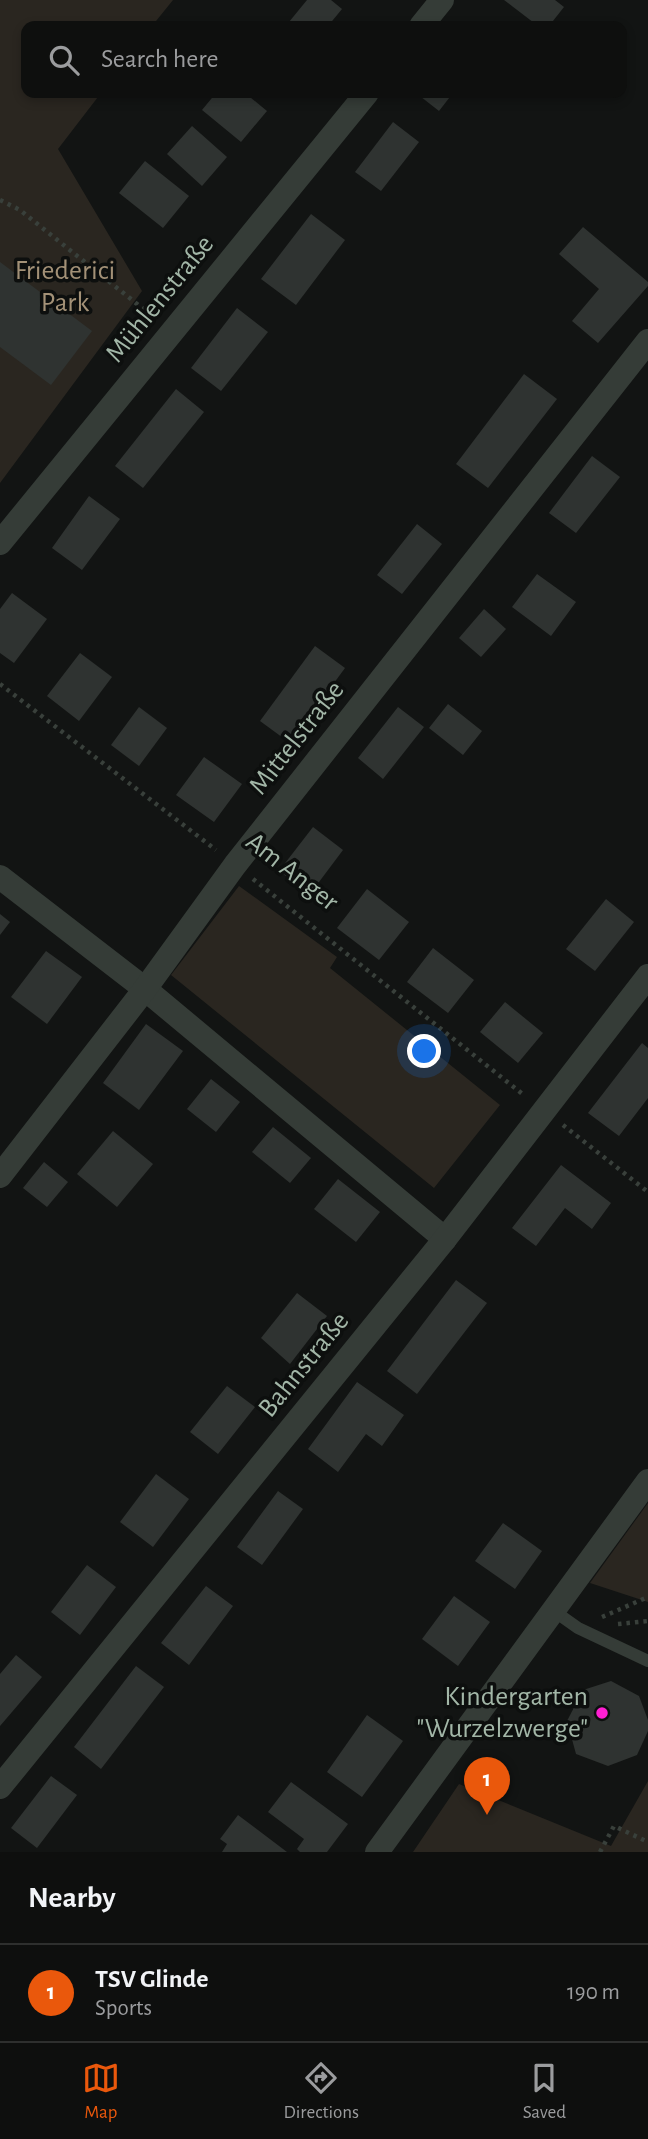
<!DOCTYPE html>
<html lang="en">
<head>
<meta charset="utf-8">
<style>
  :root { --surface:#0e0f0e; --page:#171817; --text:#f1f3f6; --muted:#9b9c9e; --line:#2e2f2e; --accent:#ea580c }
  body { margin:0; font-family:"Alegreya Sans",sans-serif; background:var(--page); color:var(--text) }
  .you { position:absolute; left:425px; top:1052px; width:24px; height:24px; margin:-18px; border:5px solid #fff; border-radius:50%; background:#1a73e8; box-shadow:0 0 0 10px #1a73e833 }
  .badge { display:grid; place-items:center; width:46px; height:46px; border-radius:50%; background:var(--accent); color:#fff; font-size:23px; font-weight:700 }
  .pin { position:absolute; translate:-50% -58px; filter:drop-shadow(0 2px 4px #0008) }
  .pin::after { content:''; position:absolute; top:37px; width:24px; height:21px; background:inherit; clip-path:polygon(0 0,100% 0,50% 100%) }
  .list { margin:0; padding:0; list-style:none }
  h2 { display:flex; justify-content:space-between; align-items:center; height:91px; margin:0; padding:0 28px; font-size:30px }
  h2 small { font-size:23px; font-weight:400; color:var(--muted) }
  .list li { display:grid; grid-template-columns:46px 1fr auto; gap:21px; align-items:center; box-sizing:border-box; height:98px; padding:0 28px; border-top:2px solid var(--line) }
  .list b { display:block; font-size:26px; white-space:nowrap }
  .list p { margin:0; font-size:23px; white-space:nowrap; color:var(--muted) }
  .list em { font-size:23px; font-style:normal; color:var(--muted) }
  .icon { flex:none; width:38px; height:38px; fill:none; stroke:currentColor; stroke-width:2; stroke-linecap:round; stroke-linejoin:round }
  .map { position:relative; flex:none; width:648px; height:1852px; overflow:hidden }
  .search { position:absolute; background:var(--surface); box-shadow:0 4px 10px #0003; left:21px; right:21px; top:21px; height:77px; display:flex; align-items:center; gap:18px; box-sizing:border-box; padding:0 24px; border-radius:14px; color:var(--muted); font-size:26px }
  .sheet { height:189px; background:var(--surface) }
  nav { display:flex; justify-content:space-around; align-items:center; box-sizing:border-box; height:98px; border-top:2px solid var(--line); background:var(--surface); font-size:19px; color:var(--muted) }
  nav a { display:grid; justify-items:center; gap:4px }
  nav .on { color:var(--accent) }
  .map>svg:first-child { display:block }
</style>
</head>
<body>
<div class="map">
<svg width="648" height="1852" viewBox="0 0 648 1852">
  <rect width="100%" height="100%" fill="#121413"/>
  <g fill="#2a2620">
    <polygon points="0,0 173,0 152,26 26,26 26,93 101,93 58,149 142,291 0,483"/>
    <polygon points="239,886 337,957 330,968 500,1105 434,1188 171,975"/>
    <polygon points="648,1503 648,1602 590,1583"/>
    <polygon points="648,1781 648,1852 413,1852 459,1784 611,1846"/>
  </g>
  <g fill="#2f3331">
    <polygon points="307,0 331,0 342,9 328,26 295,26 289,22"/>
    <polygon points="504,0 555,0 564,7 549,26 538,26"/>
    <polygon points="216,93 245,93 267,111 241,142 202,110"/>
    <polygon points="416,93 453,93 439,111"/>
    <polygon points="393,122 419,142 381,191 355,172"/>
    <polygon points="192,126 227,157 202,186 167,154"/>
    <polygon points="145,161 189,196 163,228 119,193"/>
    <polygon points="311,214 345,240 296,305 261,279"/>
    <polygon points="583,227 648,282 648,286 598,343 572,321 599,289 559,254"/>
    <polygon points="0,262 92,331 51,385 0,347"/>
    <polygon points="237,308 268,332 221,391 191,368"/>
    <polygon points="524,374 557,399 488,488 456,464"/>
    <polygon points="176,389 204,412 143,488 115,466"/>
    <polygon points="592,456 620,477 576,533 549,513"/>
    <polygon points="89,496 120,519 82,570 52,548"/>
    <polygon points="417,524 442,544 402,594 377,575"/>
    <polygon points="537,574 576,602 551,636 512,607"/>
    <polygon points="12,593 47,619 14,663 0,653 0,609"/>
    <polygon points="484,609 506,629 481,657 459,638"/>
    <polygon points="315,646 345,668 290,743 260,721"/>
    <polygon points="80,653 112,677 79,721 47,696"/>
    <polygon points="448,704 482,731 463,755 429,728"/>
    <polygon points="139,707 167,728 139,766 111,745"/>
    <polygon points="398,707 424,727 383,779 358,758"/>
    <polygon points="204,757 242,784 214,822 176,795"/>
    <polygon points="313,827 343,850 310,894 279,871"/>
    <polygon points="367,889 409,922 379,960 337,928"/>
    <polygon points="606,899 634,922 595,971 566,949"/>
    <polygon points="0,914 10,922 0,935"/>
    <polygon points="433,948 474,980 448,1013 407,982"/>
    <polygon points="46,951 82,977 47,1024 11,997"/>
    <polygon points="505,1002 543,1033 518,1063 480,1032"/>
    <polygon points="146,1024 183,1051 139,1110 103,1083"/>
    <polygon points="642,1043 648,1048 648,1098 619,1136 588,1113"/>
    <polygon points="211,1079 240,1102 216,1132 187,1109"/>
    <polygon points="273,1127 311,1158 290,1183 252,1152"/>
    <polygon points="113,1131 153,1164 117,1207 77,1174"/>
    <polygon points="44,1162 68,1182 47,1207 23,1188"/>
    <polygon points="561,1165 611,1203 592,1229 565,1208 536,1246 512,1228"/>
    <polygon points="338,1179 380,1212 356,1242 314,1209"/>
    <polygon points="456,1280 487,1303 417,1394 387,1371"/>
    <polygon points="297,1293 327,1316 290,1364 261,1338"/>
    <polygon points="357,1382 404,1415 382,1446 366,1434 338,1472 308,1449"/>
    <polygon points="227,1386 255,1407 218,1454 190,1432"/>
    <polygon points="156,1474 189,1499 153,1547 120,1522"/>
    <polygon points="278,1491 303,1509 262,1565 237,1547"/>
    <polygon points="503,1523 542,1551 515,1589 475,1561"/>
    <polygon points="87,1565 116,1587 80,1635 51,1612"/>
    <polygon points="206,1586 233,1606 189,1665 161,1643"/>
    <polygon points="454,1596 490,1622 458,1666 422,1639"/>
    <polygon points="16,1655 42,1677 0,1726 0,1674"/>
    <polygon points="136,1666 164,1687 101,1769 74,1747"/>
    <polygon points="611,1681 639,1696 648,1720 648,1731 637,1755 608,1766 576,1754 567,1721 583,1690"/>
    <polygon points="367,1715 403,1741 362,1797 327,1772"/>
    <polygon points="51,1776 77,1795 37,1848 11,1828"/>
    <polygon points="291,1782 348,1824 327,1852 300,1852 297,1849 304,1839 268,1812"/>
    <polygon points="238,1815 287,1852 222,1852 227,1844 220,1839"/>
  </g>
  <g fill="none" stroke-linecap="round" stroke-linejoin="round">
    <g stroke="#39403b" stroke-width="4.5" stroke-dasharray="3.5 5" stroke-linecap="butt">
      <polyline points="0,200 20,210 152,316"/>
      <polyline points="0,684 216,850"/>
      <polyline points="253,879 525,1096"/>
      <polyline points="563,1125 648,1192"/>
      <polyline points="602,1617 648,1597"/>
      <polyline points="618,1624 648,1621"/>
      <polyline points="600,1852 614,1826 648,1842"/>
    </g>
    <polyline stroke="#353c37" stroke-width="12" points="554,1611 578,1628 648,1661"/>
    <g stroke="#353c37" stroke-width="24">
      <polyline points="421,26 442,0"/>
      <polyline points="0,543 367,93"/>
      <polyline points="0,877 145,989 445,1239"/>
      <polyline points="0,1176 145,989 235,865 648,341"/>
      <polyline points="0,1787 445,1239 648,976"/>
      <polyline points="377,1852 648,1481"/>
    </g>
  </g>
  <circle fill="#ff1fd2" stroke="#0d0f0e" stroke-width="2.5" cx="602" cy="1713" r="7"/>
  <g text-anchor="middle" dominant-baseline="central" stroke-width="7" stroke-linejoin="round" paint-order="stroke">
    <g font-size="28" fill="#a39177" stroke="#0d0f0e">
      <text x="65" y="271">Friederici<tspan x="65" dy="32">Park</tspan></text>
    </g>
    <g font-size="28" fill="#a2b6a7" stroke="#0d0f0e">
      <text transform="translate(160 299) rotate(-51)">Mühlenstraße</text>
      <text transform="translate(297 738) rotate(-52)">Mittelstraße</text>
      <text transform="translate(292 872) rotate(38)">Am Anger</text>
      <text transform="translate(304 1365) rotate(-51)">Bahnstraße</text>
    </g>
    <g font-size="28" fill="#a2b6a7" stroke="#0d0f0e" text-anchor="end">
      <text x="588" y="1697">Kindergarten<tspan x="588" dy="32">"Wurzelzwerge"</tspan></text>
    </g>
  </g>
</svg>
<div class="you"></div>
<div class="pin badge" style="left:487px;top:1815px">1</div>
<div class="search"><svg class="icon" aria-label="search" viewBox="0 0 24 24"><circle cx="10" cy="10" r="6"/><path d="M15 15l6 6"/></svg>Search here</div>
</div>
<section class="sheet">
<h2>Nearby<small></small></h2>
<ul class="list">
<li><span class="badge">1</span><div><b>TSV Glinde</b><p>Sports</p></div><em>190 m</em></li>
</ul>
</section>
<nav>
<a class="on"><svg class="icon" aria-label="map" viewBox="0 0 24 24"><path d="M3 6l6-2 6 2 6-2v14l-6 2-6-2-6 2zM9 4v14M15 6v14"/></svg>Map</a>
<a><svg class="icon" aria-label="directions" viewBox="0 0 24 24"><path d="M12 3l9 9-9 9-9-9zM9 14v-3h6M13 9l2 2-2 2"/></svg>Directions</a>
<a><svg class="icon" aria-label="saved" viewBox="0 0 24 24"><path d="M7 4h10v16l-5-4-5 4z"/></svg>Saved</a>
</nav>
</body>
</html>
